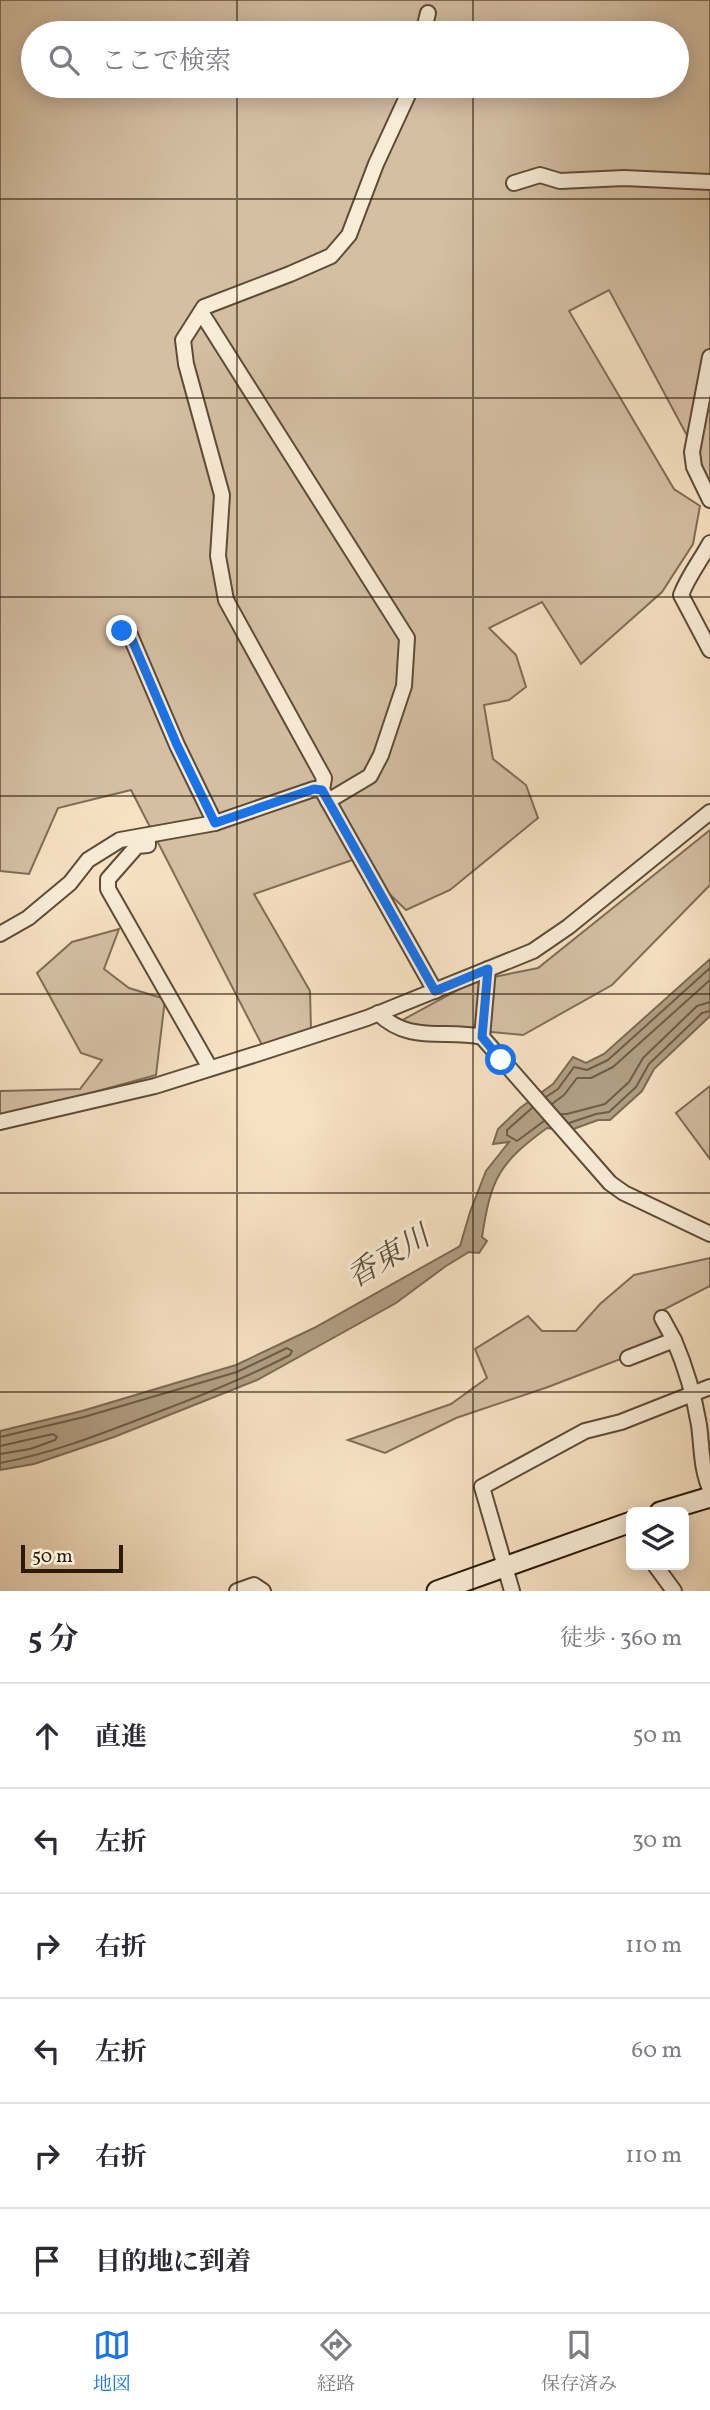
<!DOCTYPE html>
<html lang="ja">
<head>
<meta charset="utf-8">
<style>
  :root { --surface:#fff; --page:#f2f2f3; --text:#2b2b33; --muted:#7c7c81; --line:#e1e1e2; --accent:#1a73e8 }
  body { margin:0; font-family:Vollkorn,"Noto Serif JP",serif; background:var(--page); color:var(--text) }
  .controls { position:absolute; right:21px; bottom:21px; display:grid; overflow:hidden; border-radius:10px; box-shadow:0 4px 18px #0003 }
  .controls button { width:63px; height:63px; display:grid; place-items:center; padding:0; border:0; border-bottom:2px solid var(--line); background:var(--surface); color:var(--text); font:35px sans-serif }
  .scale { position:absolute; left:21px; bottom:18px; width:102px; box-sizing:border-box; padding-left:7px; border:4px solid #2c1b0a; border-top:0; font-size:19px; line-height:24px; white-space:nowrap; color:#2c1b0a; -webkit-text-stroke:5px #f9ecd7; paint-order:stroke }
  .stop { position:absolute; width:21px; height:21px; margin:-16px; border:5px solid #1a73e8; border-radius:50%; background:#fff }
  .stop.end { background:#1a73e8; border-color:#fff; box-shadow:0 2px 7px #0008 }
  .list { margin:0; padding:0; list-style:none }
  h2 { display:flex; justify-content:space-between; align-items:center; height:91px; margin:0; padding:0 28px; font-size:30px }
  h2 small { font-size:23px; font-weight:400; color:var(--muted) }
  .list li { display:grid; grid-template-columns:46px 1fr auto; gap:21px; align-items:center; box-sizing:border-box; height:105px; padding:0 28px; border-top:2px solid var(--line) }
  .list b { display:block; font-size:26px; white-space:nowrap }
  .list em { font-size:23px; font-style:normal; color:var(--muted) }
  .icon { flex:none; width:38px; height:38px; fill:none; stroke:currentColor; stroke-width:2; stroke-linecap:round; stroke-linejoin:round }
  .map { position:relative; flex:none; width:710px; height:1591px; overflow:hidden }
  .search { position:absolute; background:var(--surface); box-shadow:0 4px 18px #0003; left:21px; right:21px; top:21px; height:77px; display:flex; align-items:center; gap:18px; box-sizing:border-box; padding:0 24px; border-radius:38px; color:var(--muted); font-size:26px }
  .sheet { height:721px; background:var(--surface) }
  nav { display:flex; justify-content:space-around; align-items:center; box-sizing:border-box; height:98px; border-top:2px solid var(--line); background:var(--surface); font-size:19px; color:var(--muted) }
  nav a { display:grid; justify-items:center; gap:4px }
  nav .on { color:var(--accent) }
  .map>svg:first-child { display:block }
</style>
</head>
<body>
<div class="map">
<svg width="710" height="1591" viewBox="0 0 710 1591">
  <rect width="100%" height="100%" fill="#f6e1c2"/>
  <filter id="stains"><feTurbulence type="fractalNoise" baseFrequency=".00286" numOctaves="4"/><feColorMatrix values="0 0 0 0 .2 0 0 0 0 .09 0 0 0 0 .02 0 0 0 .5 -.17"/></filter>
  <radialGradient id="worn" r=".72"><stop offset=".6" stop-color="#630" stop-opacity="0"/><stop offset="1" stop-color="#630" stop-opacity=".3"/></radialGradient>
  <g fill="#d4bfa3" stroke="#806d56" stroke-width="2" fill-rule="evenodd">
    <path d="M0,0H710V487L698,456L609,290L569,311L674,489L700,506L693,544L662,592L581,664L542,602L489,628L516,655L526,687L509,700L484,705L493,759L526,785L538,818L450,890L406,910L376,881L361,857L254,894L310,991L311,1030L262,1045L131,790L58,808L29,874L0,871ZM33,33H677V86H33Z"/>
    <polygon points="710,830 710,885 612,985 523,1035 397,1023 474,981 538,968"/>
    <polygon points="119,929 104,969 129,988 165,999 156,1075 0,1118 0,1091 80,1089 102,1060 81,1053 37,973 72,942"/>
    <polygon points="710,1086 710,1159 676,1113"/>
    <polygon points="710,1258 710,1286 659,1312 670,1340 548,1387 456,1418 385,1453 348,1440 451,1404 487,1378 475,1349 528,1316 542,1331 576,1331 600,1304 634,1275"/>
  </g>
  <path fill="#b19e83" stroke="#7c6a53" stroke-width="2" d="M710,959V1016L654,1069L642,1091L610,1120H598L568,1131L547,1128C499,1163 491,1178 482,1237L487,1241L479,1253L469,1252L446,1266L396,1303L257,1380L114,1437L34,1464L0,1470V1431L82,1411L236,1365L314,1328L460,1246L470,1212L486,1171L509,1142L493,1144L498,1129L520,1108L553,1084L573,1057L586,1063L604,1054Z"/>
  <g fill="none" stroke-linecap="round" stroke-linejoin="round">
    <g stroke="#6e5c46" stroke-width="2">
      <polyline points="546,1097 558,1089 574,1067 587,1070 608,1060 710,968"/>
      <polyline points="552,1104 564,1095 577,1078 591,1078 613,1067 710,980"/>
      <polyline points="532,1108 507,1130 507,1135 517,1141 544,1121"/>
      <polyline points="561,1114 567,1114 605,1104 629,1082 643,1058 697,1006 710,1002"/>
      <polyline points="569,1123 596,1114 609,1112 636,1087 649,1064 702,1013 710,1011"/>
      <path d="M0,1437L84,1417L237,1372L287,1348L292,1351L290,1355C248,1377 203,1395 158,1412C106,1432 54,1453 0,1463"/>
      <polyline points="0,1446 53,1434 57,1437 55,1440 30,1449 0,1454"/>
    </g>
    <defs>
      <g id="street">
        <polyline points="423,33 428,13"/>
        <polyline points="514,183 540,175 560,181 624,178 710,182"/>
        <polyline points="201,312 407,638 404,686 381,755 370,776 328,801"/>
        <polyline points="710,357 692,452 694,467 710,500"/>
        <path d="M710,543C701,560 688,576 681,595L710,650"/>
        <polyline points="124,630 122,631 130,635 177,745 215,823"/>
        <polyline points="322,790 324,778 226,600 218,556 222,495 186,364 183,340 204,307 290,274 331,256 349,235 376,164 412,86"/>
        <polyline points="148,837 148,845 137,846 108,879 108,889 210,1068"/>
        <polyline points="0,934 28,918 70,883 88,860 120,840 215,823 314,789 322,790 435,991"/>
        <path d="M378,1013C409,1044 445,1029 482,1037L610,1183L624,1193L710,1234"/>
        <polyline points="482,1037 488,969"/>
        <polyline points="0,1122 155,1086 263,1052 367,1018 533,951 568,927 710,812"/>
        <polyline points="662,1318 674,1340"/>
        <path d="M628,1358L674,1340C686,1368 694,1395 699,1425C702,1447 701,1468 710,1489"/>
        <polyline points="655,1565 674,1591"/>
        <polyline points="237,1591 254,1585 263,1591"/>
        <polyline points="512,1591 482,1487 585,1431 621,1422 710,1387"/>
      </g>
      <g id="secondary">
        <polyline points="660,1512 710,1497"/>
        <polyline points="437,1591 631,1522"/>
      </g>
    </defs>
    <use href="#street" stroke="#5e4c38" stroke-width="18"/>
    <use href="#secondary" stroke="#2c1b0a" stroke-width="23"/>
    <use href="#street" stroke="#f9ecd7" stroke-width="14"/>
    <use href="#secondary" stroke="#f9ecd7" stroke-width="19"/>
  </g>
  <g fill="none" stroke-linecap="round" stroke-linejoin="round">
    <polyline stroke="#1a73e8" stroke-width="9" points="122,631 130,635 177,745 215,823 314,789 322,790 435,991 488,969 482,1037 501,1060"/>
  </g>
  <path fill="none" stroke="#2c1b0a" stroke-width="2" stroke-opacity="0.55" d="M237,0V33M473,0V33M237,86V1591M473,86V1591M0,199H710M0,398H710M0,597H710M0,796H710M0,994H710M0,1193H710M0,1392H710"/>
  <g text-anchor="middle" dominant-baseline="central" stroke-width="6" stroke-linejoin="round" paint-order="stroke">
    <g font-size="30" font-style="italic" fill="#614f3a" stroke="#f9ecd7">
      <text transform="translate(389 1258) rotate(-31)">香東川</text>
    </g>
  </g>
  <rect width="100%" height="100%" filter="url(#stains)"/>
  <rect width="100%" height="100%" fill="url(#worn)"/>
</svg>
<div class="controls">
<button><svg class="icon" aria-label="layers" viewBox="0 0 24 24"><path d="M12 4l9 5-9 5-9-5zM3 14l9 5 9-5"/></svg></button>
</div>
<div class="scale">50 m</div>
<div class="stop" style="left:501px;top:1060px"></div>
<div class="stop end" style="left:122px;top:631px"></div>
<div class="search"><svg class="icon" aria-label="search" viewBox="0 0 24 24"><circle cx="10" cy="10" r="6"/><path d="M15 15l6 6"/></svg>ここで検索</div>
</div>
<section class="sheet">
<h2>5 分<small>徒歩 · 360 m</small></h2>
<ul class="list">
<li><svg class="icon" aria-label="ahead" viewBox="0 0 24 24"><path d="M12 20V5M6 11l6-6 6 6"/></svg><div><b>直進</b></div><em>50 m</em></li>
<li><svg class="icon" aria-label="left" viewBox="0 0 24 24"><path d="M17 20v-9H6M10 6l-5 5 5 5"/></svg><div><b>左折</b></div><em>30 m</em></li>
<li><svg class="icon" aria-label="right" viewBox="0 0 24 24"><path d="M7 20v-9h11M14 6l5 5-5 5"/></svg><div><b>右折</b></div><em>110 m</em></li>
<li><svg class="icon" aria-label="left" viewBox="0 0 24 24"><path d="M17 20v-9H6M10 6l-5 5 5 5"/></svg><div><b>左折</b></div><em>60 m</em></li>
<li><svg class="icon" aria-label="right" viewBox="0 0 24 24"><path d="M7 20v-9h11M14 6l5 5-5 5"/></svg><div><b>右折</b></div><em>110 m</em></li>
<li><svg class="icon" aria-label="arrive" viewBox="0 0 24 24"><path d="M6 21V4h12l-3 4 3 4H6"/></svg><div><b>目的地に到着</b></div></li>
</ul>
</section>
<nav>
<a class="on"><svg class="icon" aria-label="map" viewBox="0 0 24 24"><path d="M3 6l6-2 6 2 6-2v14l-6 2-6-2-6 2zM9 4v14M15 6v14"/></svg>地図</a>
<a><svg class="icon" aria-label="directions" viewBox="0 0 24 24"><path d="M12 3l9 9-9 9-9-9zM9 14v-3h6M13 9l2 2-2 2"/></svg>経路</a>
<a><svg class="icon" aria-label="saved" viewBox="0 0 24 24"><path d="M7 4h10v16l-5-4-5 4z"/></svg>保存済み</a>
</nav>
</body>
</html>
